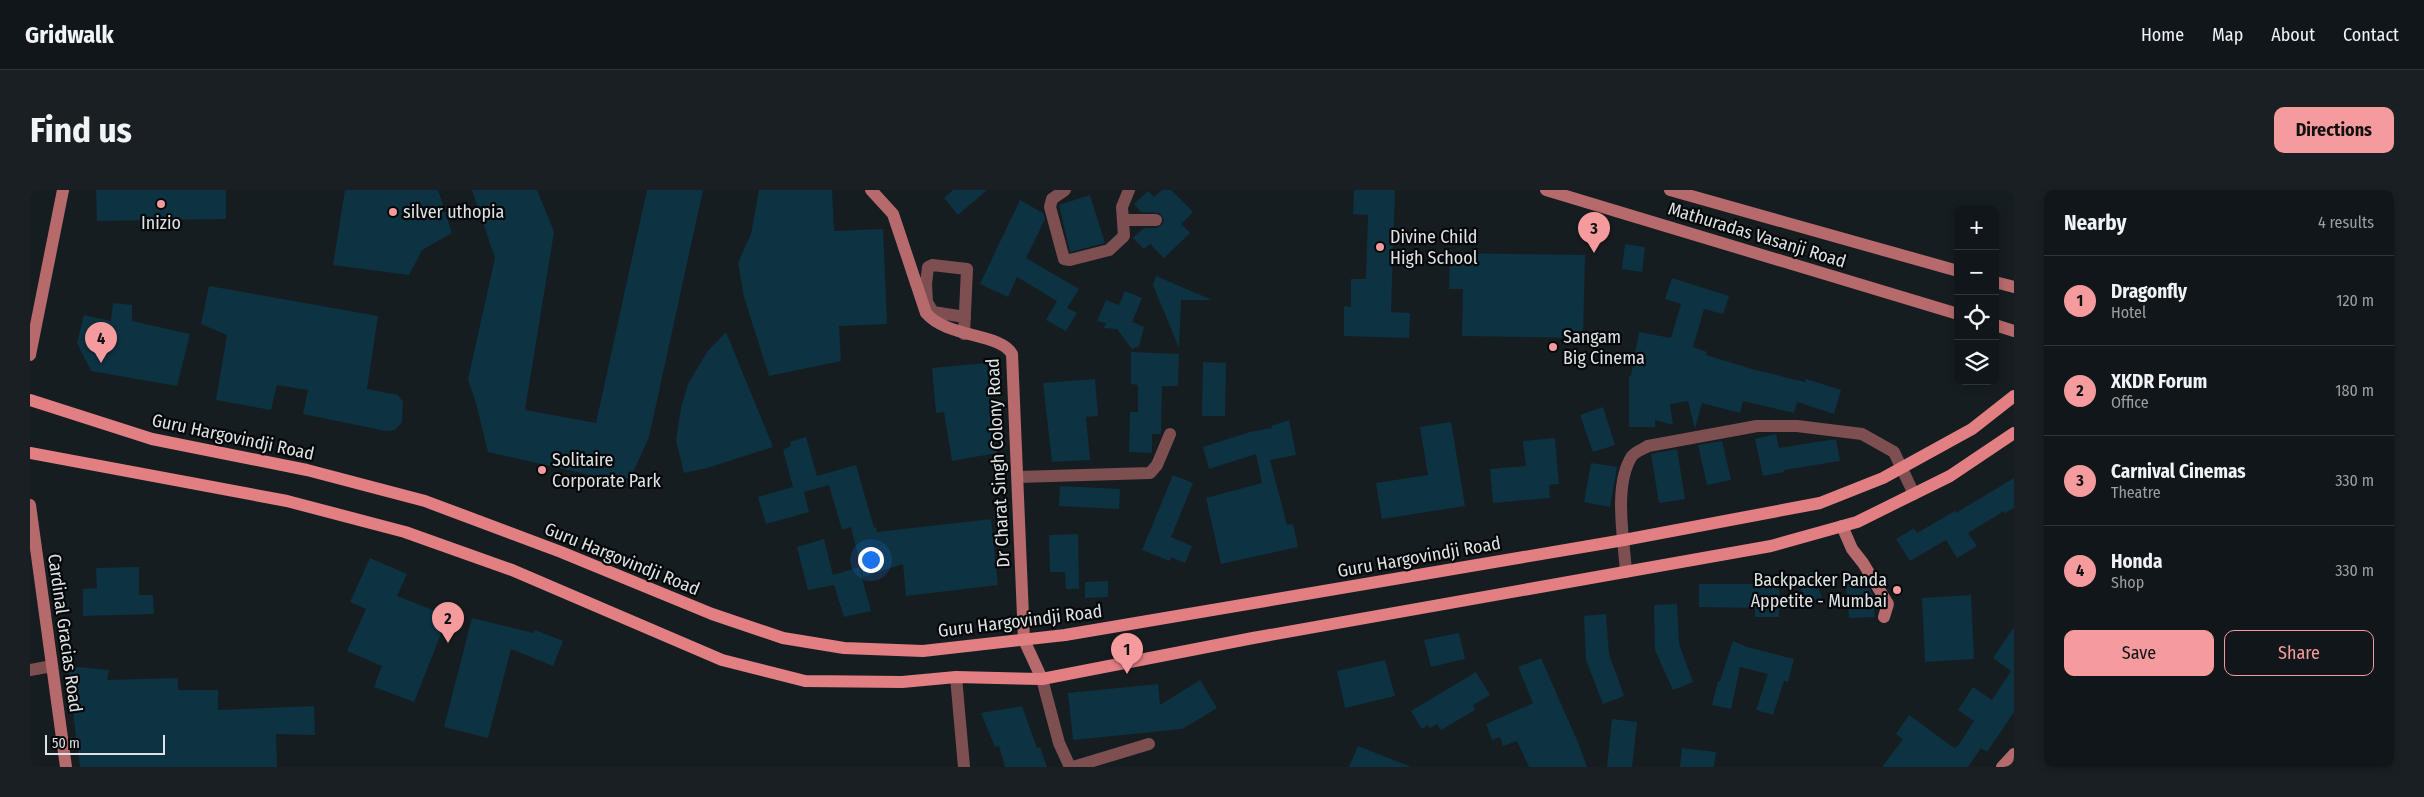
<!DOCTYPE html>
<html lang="en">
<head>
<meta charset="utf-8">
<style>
  :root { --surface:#101619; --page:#191f22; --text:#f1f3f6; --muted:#9c9fa2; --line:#303538; --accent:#f59b9d }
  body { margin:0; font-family:"Fira Sans Condensed",sans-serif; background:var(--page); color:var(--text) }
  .controls { position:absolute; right:15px; top:15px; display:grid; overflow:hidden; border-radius:10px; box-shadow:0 2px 8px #0003 }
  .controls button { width:45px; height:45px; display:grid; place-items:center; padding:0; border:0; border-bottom:1px solid var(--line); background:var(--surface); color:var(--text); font:25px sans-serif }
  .scale { position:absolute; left:15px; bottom:12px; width:120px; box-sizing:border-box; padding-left:5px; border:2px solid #dde2e5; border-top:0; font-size:14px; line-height:18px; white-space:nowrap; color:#dde2e5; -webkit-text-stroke:4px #050709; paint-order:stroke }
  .you { position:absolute; left:840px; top:369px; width:18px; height:18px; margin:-12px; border:4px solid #fff; border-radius:50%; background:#1a73e8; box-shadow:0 0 0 8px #1a73e833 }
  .badge { display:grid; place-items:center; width:32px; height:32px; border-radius:50%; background:var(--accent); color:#111; font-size:16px; font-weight:700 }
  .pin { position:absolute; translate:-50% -41px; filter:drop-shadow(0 1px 2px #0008) }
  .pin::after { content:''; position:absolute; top:26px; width:18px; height:15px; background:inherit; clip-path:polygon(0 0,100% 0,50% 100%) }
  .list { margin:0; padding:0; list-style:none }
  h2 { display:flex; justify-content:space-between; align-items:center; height:65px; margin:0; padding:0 20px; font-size:21px }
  h2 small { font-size:16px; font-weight:400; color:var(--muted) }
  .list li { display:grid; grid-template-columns:32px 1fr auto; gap:15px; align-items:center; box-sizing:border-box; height:90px; padding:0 20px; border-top:1px solid var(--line) }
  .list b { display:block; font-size:19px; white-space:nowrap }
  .list p { margin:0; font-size:16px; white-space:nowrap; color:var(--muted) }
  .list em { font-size:16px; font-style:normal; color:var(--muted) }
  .actions { display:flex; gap:10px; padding:15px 20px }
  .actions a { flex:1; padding:11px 0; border:1px solid var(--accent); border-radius:10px; text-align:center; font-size:18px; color:var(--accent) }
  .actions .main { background:var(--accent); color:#111 }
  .icon { flex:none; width:28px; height:28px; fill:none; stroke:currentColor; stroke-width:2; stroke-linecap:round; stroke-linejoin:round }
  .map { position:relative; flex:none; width:1984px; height:577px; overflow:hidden; border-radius:10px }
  header { display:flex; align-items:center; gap:30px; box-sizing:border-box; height:70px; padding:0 25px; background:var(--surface); border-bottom:1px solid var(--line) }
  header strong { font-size:24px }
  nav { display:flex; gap:28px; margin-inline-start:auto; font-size:18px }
  .intro { display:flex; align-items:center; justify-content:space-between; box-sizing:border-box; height:120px; padding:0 30px }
  h1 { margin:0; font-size:35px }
  .button { padding:12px 22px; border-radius:10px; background:var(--accent); color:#111; font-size:18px; font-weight:700 }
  main { display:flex; gap:30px; padding:0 30px }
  aside { flex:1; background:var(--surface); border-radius:10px; box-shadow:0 2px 8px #0003 }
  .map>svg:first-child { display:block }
</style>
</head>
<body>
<header>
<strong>Gridwalk</strong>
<nav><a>Home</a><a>Map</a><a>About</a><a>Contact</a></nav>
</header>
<div class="intro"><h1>Find us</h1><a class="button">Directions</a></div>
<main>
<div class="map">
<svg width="1984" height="577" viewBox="0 0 1984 577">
  <rect width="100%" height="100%" fill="#161d21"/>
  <g fill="#0d3242">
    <polygon points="66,0 196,0 196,29 67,31"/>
    <polygon points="315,0 408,0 422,43 392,60 379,85 303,75"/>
    <polygon points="442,0 507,0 524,42 495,220 566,233 617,0 673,0 619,247 600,289 588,286 586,291 458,262 446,213 438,189 465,68"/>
    <polygon points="729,0 802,0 804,41 853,39 857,134 809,136 811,171 739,186 714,107 708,73 721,44"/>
    <polygon points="923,0 957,0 928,25 914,8"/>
    <polygon points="1132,0 1141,0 1163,22 1151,34 1160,43 1134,68 1120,54 1114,59 1103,48 1114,38 1126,38 1133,34 1134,30 1130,23 1111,22 1104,14 1118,1 1124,7"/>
    <polygon points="1324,0 1365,0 1361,122 1380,123 1379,148 1314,146 1314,116 1321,117 1321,89 1336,89 1338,25 1323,24"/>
    <polygon points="1060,5 1075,53 1040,62 1029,15"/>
    <polygon points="990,10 1013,23 1015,29 996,68 1049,99 1037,118 1047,123 1036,141 1016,130 1027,111 987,87 978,107 950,94"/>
    <polygon points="1595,54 1615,57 1612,82 1592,79"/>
    <polygon points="1420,63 1555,65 1553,148 1432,146 1433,99 1419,99"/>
    <polygon points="1126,86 1182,110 1151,110 1149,158 1123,95"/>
    <polygon points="1642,88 1699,106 1693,124 1674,119 1663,157 1677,162 1676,165 1722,179 1775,192 1776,189 1811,200 1804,224 1767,212 1764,223 1713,211 1710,223 1672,213 1665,239 1658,211 1640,214 1643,235 1625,230 1625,237 1599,237 1599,186 1601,186 1609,142 1641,148 1651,114 1635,109"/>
    <polygon points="179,96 348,126 337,199 368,205 373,212 372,232 365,240 356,241 273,224 278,200 247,195 241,220 186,210 197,145 171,134"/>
    <polygon points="1095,101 1112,108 1102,132 1114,137 1109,156 1102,159 1087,139 1074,138 1076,133 1067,131 1076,110 1089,115"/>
    <polygon points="83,113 102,115 102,131 160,144 147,196 61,181 47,153 54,125 81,131"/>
    <polygon points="696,142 743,257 677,278 654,283 646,250 651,218 658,194 677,162"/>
    <polygon points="1101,162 1149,164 1148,196 1132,196 1131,244 1122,244 1122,263 1099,262 1100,222 1108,222 1108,195 1101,194"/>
    <polygon points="1173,172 1196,173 1195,226 1172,226"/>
    <polygon points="957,173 961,218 959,218 967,263 922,271 914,222 906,223 902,178"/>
    <polygon points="1065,189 1068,226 1056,227 1060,270 1022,272 1013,193"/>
    <polygon points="1573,217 1585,255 1563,262 1550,225"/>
    <polygon points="1259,230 1266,265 1240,270 1257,335 1263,334 1268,357 1191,374 1176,308 1232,293 1226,264 1179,279 1173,257 1220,242 1242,238 1241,236"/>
    <polygon points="1421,232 1435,316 1352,329 1346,293 1398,285 1390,237"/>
    <polygon points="1746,244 1749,258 1806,249 1810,271 1754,280 1754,282 1733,286 1725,249"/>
    <polygon points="776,247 787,286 826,275 844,338 846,337 847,342 961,329 968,395 876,406 873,374 833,387 821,337 812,340 799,295 774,302 779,322 736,334 728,307 763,297 753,260 761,256 760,252"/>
    <polygon points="1525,248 1529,294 1519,295 1520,308 1463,313 1460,279 1496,276 1493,251"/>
    <polygon points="1692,251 1701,290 1677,295 1668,255"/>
    <polygon points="1647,259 1655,309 1629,313 1621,264"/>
    <polygon points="1561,273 1587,277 1580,317 1554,312"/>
    <polygon points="1143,285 1163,293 1141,347 1162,356 1155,373 1141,367 1140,371 1112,360"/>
    <polygon points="1984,288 1984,318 1975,323 1974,321 1938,343 1947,356 1927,368 1916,350 1880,371 1866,349 1884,338 1887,343 1925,321 1926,323"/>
    <polygon points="1030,296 1090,299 1089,319 1029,316"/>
    <polygon points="1048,344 1049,399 1036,399 1035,382 1020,382 1019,345"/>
    <polygon points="794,349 803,385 829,377 841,421 814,427 804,395 778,400 767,357"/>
    <polygon points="340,368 377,384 367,406 418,426 384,512 344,497 352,476 317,461 336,419 320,412"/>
    <polygon points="109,377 109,405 123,405 124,424 53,426 53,399 67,398 66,378"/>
    <polygon points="1784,382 1792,408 1776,413 1767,387"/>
    <polygon points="1834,390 1843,405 1845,427 1819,428 1816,392"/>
    <polygon points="1078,391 1078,407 1055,408 1055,392"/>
    <polygon points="1669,394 1749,394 1749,427 1725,427 1725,418 1669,417"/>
    <polygon points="1941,405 1944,469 1895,472 1892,408"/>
    <polygon points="1647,414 1649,454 1663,492 1643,500 1625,460 1624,415"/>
    <polygon points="1576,424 1579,464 1594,506 1573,514 1556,470 1554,426"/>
    <polygon points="442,428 503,443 505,440 533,451 523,476 481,459 458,548 414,537"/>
    <polygon points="1984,437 1984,522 1957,562 1951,558 1938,577 1852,577 1873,549 1866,544 1879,525 1924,558 1928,556 1944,531 1928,520 1943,497 1962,510 1981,481 1963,468"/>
    <polygon points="1429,443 1435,469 1401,477 1394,450"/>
    <polygon points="1703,451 1717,457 1764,469 1758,492 1754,491 1743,525 1726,520 1738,484 1710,477 1701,519 1682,515 1688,491 1690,491"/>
    <polygon points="1511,468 1549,555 1557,577 1499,577 1487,551 1473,556 1470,547 1462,550 1456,534 1503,513 1488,477"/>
    <polygon points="1355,470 1365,506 1315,518 1307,481"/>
    <polygon points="37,476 79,480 77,490 148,488 148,500 188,500 188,520 284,516 285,545 246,544 247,577 50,577"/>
    <polygon points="1446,482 1460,505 1443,515 1445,520 1411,540 1407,534 1400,538 1398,535 1392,539 1381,521"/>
    <polygon points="1170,490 1187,518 1152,539 1043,550 1038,503 1128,494 1130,515"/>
    <polygon points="992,516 1007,558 1010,557 1017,577 975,577 969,556 965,557 951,523"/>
    <polygon points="1582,529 1607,532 1602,577 1577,577"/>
    <polygon points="1328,556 1379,576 1379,577 1319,577"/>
    <polygon points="1652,558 1686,562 1684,577 1650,577"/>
  </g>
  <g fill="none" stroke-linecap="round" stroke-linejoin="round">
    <g stroke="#7e4f50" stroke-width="12">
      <polyline points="1035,0 1022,9 1020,17 1034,69 1040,70 1079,60 1094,46 1092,17 1099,0"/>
      <polyline points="1094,30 1126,30"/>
      <polyline points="886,93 896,94 898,77 902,75 937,79 934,144"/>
      <polyline points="896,94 897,112 903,122 935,127"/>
      <polyline points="988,287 1120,283 1127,275 1140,244"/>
      <path d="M1596,382C1594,350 1583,295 1602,266C1605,262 1613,259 1618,256L1727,236H1767L1832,244L1864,262L1884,304"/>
      <polyline points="0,480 22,476"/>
      <polyline points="926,487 934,577"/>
      <polyline points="1012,489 1029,553 1040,577"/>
      <polyline points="1043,577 1119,554"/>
    </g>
    <g stroke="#b76a6c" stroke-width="12">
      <path d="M841,0L863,24L896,123C917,148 971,143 982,164L994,450L1012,489"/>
      <polyline points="1516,0 1928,124"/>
      <polyline points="1640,0 1928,81"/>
      <polyline points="1965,92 1984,97"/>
      <polyline points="1965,135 1984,141"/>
      <polyline points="0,165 33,0"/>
      <polyline points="0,315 36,577"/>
      <polyline points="1812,336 1822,359 1833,373 1858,414 1854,427"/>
      <polyline points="1972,577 1984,564"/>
    </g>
    <g stroke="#e27f83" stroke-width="12">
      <polyline points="0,210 122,249 277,280 395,311 531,362 682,424 753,448 814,458 893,461 1035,445 1594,350 1790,313 1853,288 1942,239 1984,206"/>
      <polyline points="0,263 257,311 375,342 482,380 692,470 775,491 872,492 926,487 1012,489 1223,448 1741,356 1827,332 1920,286 1984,243"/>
    </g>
  </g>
  <g fill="#f59b9d" stroke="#050709" stroke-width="2">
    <circle cx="131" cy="14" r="5"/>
    <circle cx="363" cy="22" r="5"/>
    <circle cx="1350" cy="57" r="5"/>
    <circle cx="1523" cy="157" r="5"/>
    <circle cx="512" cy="280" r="5"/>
    <circle cx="1867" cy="400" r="5"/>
  </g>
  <g text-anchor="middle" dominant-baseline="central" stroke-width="4.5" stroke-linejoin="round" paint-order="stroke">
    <g font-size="18" fill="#dde2e5" stroke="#050709" text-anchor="start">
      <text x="373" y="22">silver uthopia</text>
      <text x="131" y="33" text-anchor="middle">Inizio</text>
      <text x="1360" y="47">Divine Child<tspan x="1360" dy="21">High School</tspan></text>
      <text x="1533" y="147">Sangam<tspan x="1533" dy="21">Big Cinema</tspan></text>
      <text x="522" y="270">Solitaire<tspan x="522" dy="21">Corporate Park</tspan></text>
      <text x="1857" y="390" text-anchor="end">Backpacker Panda<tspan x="1857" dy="21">Appetite - Mumbai</tspan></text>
    </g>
    <g font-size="18" fill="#dde2e5" stroke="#050709">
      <text transform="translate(1727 45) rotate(17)">Mathuradas Vasanji Road</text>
      <text transform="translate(203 247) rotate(12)">Guru Hargovindji Road</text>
      <text transform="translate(968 273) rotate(-93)">Dr Charat Singh Colony Road</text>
      <text transform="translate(1389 367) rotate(-10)">Guru Hargovindji Road</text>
      <text transform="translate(592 369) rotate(22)">Guru Hargovindji Road</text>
      <text transform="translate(990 431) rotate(-7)">Guru Hargovindji Road</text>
      <text transform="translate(35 443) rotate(82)">Cardinal Gracias Road</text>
    </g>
  </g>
</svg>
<div class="controls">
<button>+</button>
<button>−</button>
<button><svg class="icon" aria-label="locate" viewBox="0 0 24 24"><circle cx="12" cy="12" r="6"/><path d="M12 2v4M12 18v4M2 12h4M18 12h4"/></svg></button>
<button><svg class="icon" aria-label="layers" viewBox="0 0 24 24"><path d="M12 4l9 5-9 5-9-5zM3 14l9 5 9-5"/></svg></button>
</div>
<div class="scale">50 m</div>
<div class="you"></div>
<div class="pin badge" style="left:1097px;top:484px">1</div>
<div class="pin badge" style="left:418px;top:453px">2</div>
<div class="pin badge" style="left:1564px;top:63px">3</div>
<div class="pin badge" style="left:71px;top:173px">4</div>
</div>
<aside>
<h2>Nearby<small>4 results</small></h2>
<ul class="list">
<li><span class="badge">1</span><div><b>Dragonfly</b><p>Hotel</p></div><em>120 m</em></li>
<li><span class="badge">2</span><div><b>XKDR Forum</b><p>Office</p></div><em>180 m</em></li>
<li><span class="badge">3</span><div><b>Carnival Cinemas</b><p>Theatre</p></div><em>330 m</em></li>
<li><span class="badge">4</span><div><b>Honda</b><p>Shop</p></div><em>330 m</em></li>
</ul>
<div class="actions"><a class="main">Save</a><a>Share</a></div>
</aside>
</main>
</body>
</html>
